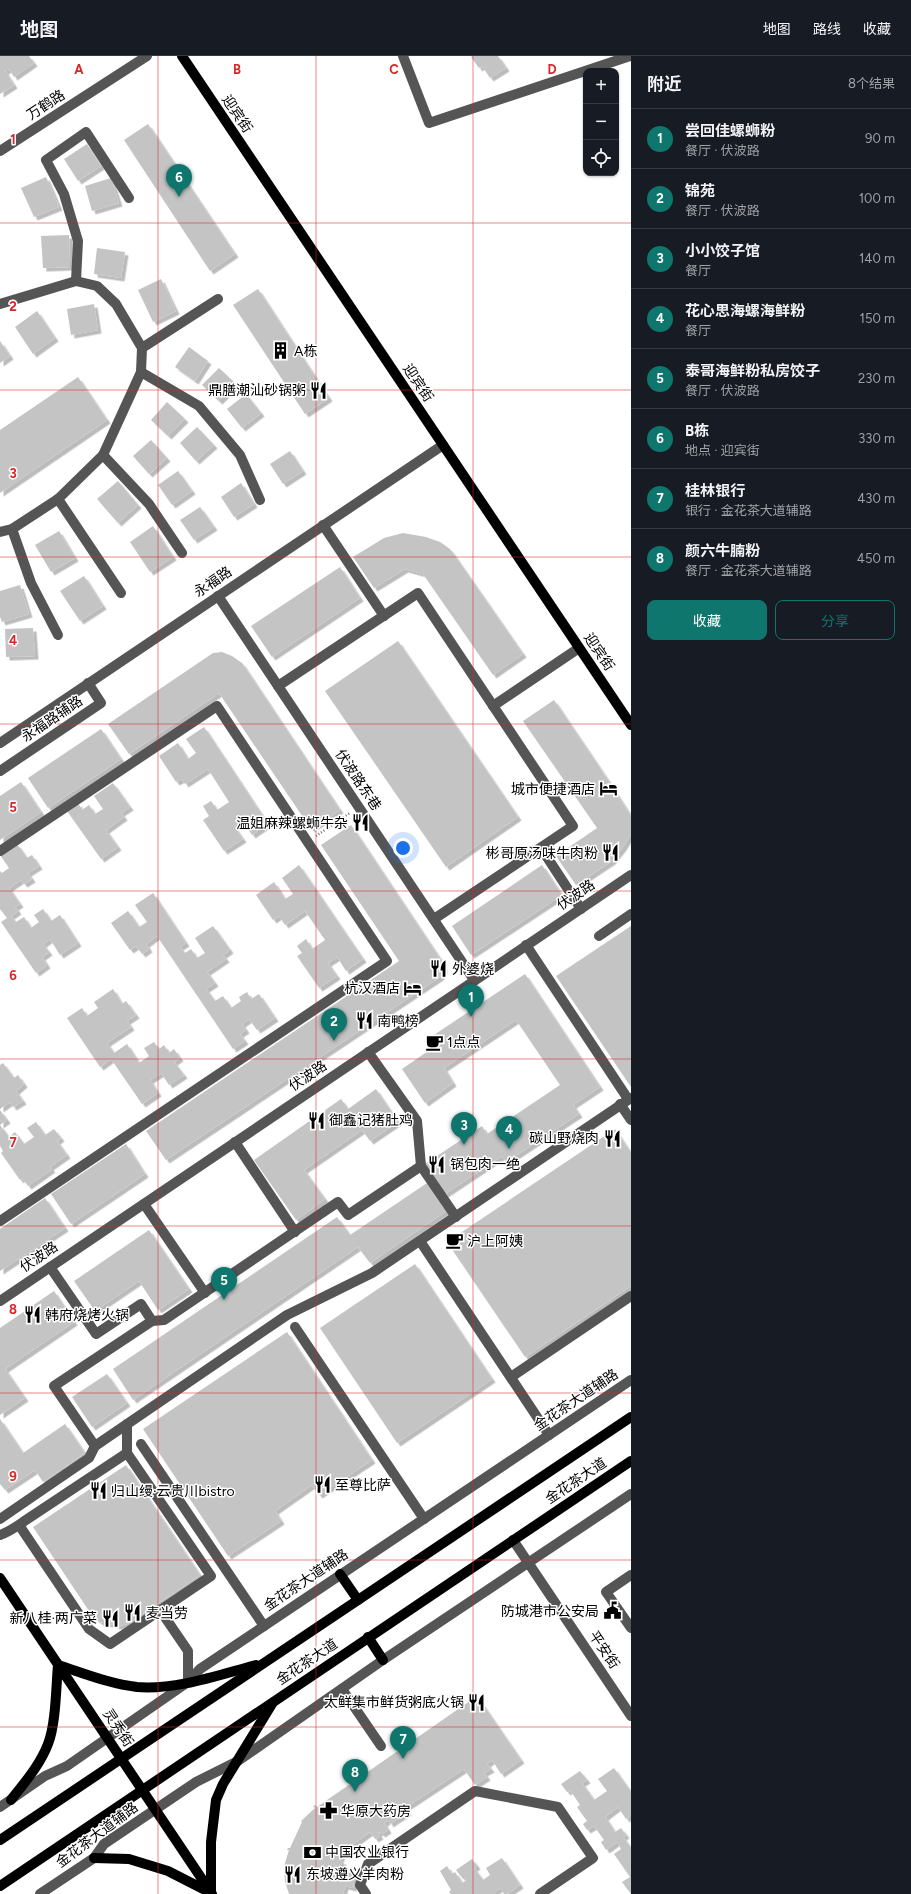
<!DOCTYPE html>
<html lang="zh">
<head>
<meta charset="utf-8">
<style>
  :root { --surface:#171b24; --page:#242831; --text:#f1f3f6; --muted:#9ea1a6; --line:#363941; --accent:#0f766e }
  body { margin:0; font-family:Figtree,"Noto Sans SC",sans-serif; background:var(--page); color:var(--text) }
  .controls { position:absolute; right:12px; top:12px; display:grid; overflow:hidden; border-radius:8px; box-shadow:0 1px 3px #0004 }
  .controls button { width:36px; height:36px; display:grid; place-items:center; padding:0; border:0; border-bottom:1px solid var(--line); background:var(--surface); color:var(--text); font:20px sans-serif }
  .you { position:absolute; left:403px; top:792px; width:14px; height:14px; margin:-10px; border:3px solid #fff; border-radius:50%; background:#1a73e8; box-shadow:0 0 0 6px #1a73e833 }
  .badge { display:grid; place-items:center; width:26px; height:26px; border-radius:50%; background:var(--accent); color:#fff; font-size:13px; font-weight:700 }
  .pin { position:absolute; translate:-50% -33px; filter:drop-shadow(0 1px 2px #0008) }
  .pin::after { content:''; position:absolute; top:21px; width:14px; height:12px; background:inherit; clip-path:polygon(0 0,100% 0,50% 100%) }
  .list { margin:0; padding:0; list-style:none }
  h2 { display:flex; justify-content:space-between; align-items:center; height:52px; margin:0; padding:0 16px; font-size:17px }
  h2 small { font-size:13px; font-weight:400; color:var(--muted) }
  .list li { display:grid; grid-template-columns:26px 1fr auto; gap:12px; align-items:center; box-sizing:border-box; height:60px; padding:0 16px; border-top:1px solid var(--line) }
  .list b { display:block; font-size:15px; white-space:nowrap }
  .list p { margin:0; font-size:13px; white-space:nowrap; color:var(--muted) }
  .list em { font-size:13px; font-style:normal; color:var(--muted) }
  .actions { display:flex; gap:8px; padding:12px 16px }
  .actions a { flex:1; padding:9px 0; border:1px solid var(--accent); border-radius:8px; text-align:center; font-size:14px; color:var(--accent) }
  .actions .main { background:var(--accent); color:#fff }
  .icon { flex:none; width:22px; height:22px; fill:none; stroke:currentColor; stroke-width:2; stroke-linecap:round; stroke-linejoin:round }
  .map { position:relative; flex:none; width:631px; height:1838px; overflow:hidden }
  header { display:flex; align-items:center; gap:24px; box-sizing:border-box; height:56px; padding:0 20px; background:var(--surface); border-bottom:1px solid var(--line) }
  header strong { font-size:19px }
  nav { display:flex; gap:22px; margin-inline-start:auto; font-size:14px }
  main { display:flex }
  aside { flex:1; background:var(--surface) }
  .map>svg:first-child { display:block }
</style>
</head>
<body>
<header>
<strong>地图</strong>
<nav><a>地图</a><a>路线</a><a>收藏</a></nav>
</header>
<main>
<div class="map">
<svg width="631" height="1838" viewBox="0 0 631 1838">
  <defs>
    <filter id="shadow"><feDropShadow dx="3.5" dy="3.5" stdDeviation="0" flood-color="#0004"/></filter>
  </defs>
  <rect width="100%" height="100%" fill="#fff"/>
  <g fill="#c4c4c4" filter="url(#shadow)">
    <polygon points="0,0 29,0 34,7 14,21 9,13 5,15 14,29 0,38"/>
    <polygon points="473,0 498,0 506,12 490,22 482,10 479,12 471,1"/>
    <polygon points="148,68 235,198 210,215 124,84"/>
    <polygon points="87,88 101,110 78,125 64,103"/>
    <polygon points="46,121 59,151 34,161 21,132"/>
    <polygon points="111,122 119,147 92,155 85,130"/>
    <polygon points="69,179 70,211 43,212 41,180"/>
    <polygon points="97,192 125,196 121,222 94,218"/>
    <polygon points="161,223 176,255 153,266 138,234"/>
    <polygon points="258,233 329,342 305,358 233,249"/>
    <polygon points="94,248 98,274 71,279 67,253"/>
    <polygon points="37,255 55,282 33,298 15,271"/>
    <polygon points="0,285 10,300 0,307"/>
    <polygon points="189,291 208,305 195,325 175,311"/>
    <polygon points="219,312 236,328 219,345 202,329"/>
    <polygon points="78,321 107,364 0,437 0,374"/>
    <polygon points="246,338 261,357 242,372 227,353"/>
    <polygon points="167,346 185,363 168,380 151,364"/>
    <polygon points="197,371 214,389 196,405 180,387"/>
    <polygon points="151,384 167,402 149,418 133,400"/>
    <polygon points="290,395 303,415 283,428 270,408"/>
    <polygon points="178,415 192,435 172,449 158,429"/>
    <polygon points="118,425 138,449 118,467 97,443"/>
    <polygon points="241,427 254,448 234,461 221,441"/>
    <polygon points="200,451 214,471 194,484 180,464"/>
    <polygon points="153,470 173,501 150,516 130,486"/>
    <polygon points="59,475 75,502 51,516 35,489"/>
    <polygon points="403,477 426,481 440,486 450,493 523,598 493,619 423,518 405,513 374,532 353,501 384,482"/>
    <polygon points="340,511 360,542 272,601 251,570"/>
    <polygon points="84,520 103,550 80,565 60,535"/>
    <polygon points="20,529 29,558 2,566 0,561 0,535"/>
    <polygon points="33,572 35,600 6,601 5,573"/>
    <polygon points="398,585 518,761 446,811 325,635"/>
    <polygon points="222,596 232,600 242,607 340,754 311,773 219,637 129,698 108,668 213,597"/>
    <polygon points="554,644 608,724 631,760 631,778 623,791 612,805 576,829 556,800 597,772 523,665"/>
    <polygon points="204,671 268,768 252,779 242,764 234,770 243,783 224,795 203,764 209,760 203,750 211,745 217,754 229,746 208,713 185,728 182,723 176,726 159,700 178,687 188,703 196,697 186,683"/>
    <polygon points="101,673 121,703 48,752 28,722"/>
    <polygon points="21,726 41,756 0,784 0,740"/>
    <polygon points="113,727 130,751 121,757 124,761 106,774 118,791 101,803 67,755 78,747 82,754 89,749 95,758 103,753 94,740"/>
    <polygon points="351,769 443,907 444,914 440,921 166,1104 146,1075 399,905 321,789"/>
    <polygon points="17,788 27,802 32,799 39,810 28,817 32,823 24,828 21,824 9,832 20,848 15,851 18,855 11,860 16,866 24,861 31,872 39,866 34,859 43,853 51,865 60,859 78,887 60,899 50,883 43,888 49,896 42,901 47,909 36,917 1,866 7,862 0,853 0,815 2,817 9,812 0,799"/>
    <polygon points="299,809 363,903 346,915 337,901 328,907 337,920 319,932 297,900 302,897 297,890 306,883 312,893 325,884 305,855 285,869 279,860 273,864 256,839 274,826 285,843 293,838 282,822"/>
    <polygon points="542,809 562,839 471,899 452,870"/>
    <polygon points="153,837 186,887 180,891 185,897 191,893 197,902 205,897 195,882 213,870 230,894 223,899 226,903 207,916 215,927 206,933 215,945 223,940 231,952 241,945 239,941 247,936 251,943 259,938 275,962 257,974 249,963 242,968 246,974 240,978 245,985 233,993 157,880 146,888 149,893 142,898 136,890 130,894 111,867 128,855 139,871 147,866 135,849"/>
    <polygon points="631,870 631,1031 556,920"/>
    <polygon points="525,918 600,1031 573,1049 579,1058 506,1106 502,1100 445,1138 425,1108 482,1070 487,1078 560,1029 516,964 444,1012 453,1027 425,1047 402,1013 431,993 425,985"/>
    <polygon points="113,933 122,948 126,945 136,959 127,965 131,971 107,987 114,997 127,988 139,1007 149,1000 144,992 154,986 159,993 164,989 169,997 174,993 180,1002 174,1006 184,1019 169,1029 161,1017 150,1024 158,1037 142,1048 111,1003 100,1011 67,962 82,952 87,960 98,952 94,946"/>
    <polygon points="3,1007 14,1022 18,1019 24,1028 16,1035 23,1045 13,1051 10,1046 0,1053 0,1009"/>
    <polygon points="376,1033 398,1066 370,1085 362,1074 304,1114 325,1143 296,1164 254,1104 341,1043 348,1053"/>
    <polygon points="0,1054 7,1064 0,1069 9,1081 15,1076 24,1088 34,1081 27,1072 36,1066 45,1079 54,1073 61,1082 57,1085 67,1099 50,1111 52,1113 28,1130 22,1122 20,1124 1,1097 3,1095 0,1090"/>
    <polygon points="615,1073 631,1097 631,1230 525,1301 447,1186"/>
    <polygon points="126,1088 145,1118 71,1168 51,1138"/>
    <polygon points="427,1127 446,1155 370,1207 358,1191 133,1344 113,1313 337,1161 350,1179"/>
    <polygon points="45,1142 65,1172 0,1215 0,1173"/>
    <polygon points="149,1174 189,1233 158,1254 139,1225 95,1255 74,1225"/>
    <polygon points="415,1208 492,1323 397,1387 320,1272"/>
    <polygon points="54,1235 74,1266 5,1313 25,1342 0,1359 0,1272"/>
    <polygon points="287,1276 372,1404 319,1439 312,1429 275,1455 281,1465 228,1500 143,1373"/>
    <polygon points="107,1318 127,1347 92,1371 72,1341"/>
    <polygon points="0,1363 23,1397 65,1368 85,1397 43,1426 35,1414 5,1434 0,1428"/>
    <polygon points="126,1409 200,1519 127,1568 118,1570 100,1566 93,1561 33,1471"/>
    <polygon points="477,1640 521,1704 501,1718 492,1704 487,1708 491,1713 484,1717 487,1721 475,1729 464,1713 405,1752 408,1756 390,1768 388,1764 384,1767 388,1774 382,1778 380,1776 378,1777 380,1780 375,1783 370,1776 342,1796 340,1805 343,1805 338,1814 355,1818 353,1832 345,1830 343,1838 289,1838 285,1826 284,1810 289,1794 287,1794 288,1792 290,1792 302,1766 301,1765 315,1752 313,1750 315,1749 317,1751"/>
    <polygon points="614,1712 631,1736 631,1759 626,1763 618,1751 605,1761 615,1776 621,1772 626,1779 623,1781 631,1792 631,1838 622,1826 630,1821 614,1798 621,1793 617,1786 606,1794 601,1786 604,1784 594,1770 587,1774 583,1768 587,1765 577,1751 580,1749 570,1734 567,1736 561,1728 580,1715 587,1724 582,1727 594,1744 607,1735 598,1723"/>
    <polygon points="502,1802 520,1829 507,1838 504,1838 500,1832 496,1835 496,1838 451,1838 449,1836 451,1834 440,1815 447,1810 452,1818 455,1816 462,1827 467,1824 466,1822 463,1823 456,1814 472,1803 477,1810 474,1812 483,1824 490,1819 486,1812"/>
  </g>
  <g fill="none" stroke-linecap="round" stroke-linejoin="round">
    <polyline stroke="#777" stroke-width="2.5" stroke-dasharray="1 2" stroke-linecap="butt" points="316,780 350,757"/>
    <g stroke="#555" stroke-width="10">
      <polyline points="403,0 429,67 630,0"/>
      <polyline points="0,95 147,0"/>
      <polyline points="76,225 78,185 64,138 46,104 86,76 129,142"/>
      <polyline points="0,248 76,225 97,230 116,248 142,292"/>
      <polyline points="141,316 199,350 240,399 260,444"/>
      <polyline points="103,399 149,448 182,497"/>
      <polyline points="58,443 121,537"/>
      <polyline points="323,469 384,560"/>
      <polyline points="12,473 31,527 58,579"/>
      <polyline points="0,476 12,473 58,443 103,399 141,316 142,292 218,243"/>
      <polyline points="218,540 474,924"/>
      <polyline points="278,630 418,537 573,770 434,863"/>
      <polyline points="493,650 579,592"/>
      <polyline points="0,687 443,389"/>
      <polyline points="0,715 101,647 88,627"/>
      <polyline points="541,792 581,853"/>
      <polyline points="0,795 217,650 387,905 0,1165"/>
      <polyline points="599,880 631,858"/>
      <polyline points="526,889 628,1043"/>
      <polyline points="368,996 417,1065 421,1110 456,1161"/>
      <polyline points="620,1048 631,1064"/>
      <polyline points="235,1086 295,1176"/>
      <polyline points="144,1148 205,1237"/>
      <polyline points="420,1185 549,1379"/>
      <polyline points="50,1211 96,1278 141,1248 152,1265"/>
      <polyline points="0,1245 631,819"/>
      <polyline points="295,1271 424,1463"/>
      <polyline points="511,1321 631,1240"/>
      <polyline points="127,1368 127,1397"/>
      <polyline points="141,1388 264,1570"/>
      <polyline points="95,1390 54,1330 152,1265 164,1264 338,1146 348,1159 421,1110"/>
      <polyline points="0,1463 89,1402 95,1390 287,1259 372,1217 631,1042"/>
      <path d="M0,1479C9,1476 16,1471 23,1466L127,1397L211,1520L110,1588L89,1573L19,1469"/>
      <polyline points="513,1484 631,1660"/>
      <polyline points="631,1519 606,1536 631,1572"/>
      <polyline points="160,1554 188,1595 188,1626"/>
      <polyline points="342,1633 381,1690"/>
      <polyline points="0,1751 45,1720 67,1710 188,1626 200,1613 631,1324"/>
      <polyline points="40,1838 94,1802 104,1788 196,1726 238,1705 383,1604 631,1438"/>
      <polyline points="366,1838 360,1829 368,1808 475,1735 558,1751 593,1802 540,1838"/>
    </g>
    <g stroke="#000" stroke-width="10">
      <polyline points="182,0 631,669"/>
      <polyline points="340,1518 358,1544"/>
      <polyline points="0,1522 212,1838"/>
      <polyline points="368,1581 383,1604"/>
      <path d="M58,1609C83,1617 110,1628 137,1631C177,1634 218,1619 256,1609"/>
      <path d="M11,1744C25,1726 40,1709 48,1688C56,1668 56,1631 58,1609"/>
      <polyline points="0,1784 631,1361"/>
      <polyline points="94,1802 129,1803 168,1815 209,1836"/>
      <polyline points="0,1830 631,1405"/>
      <polyline points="211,1837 211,1786 216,1744 223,1728 272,1648"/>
    </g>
  </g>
  <path fill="none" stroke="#d62828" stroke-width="1" stroke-opacity="0.55" d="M158,0V1838M316,0V1838M473,0V1838M0,167H631M0,334H631M0,501H631M0,668H631M0,835H631M0,1003H631M0,1170H631M0,1337H631M0,1504H631M0,1671H631"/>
  <defs>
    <symbol id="building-bare" viewBox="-9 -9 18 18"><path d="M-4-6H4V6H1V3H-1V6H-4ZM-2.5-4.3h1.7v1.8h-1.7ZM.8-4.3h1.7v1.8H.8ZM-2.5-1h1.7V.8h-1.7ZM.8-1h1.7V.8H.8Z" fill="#000" stroke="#fff" stroke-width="2.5" paint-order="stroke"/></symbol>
    <symbol id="restaurant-bare" viewBox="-9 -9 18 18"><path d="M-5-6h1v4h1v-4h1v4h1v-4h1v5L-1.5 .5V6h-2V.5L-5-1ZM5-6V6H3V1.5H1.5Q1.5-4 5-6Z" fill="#000" stroke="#fff" stroke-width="2.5" paint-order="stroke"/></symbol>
    <symbol id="hotel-bare" viewBox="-9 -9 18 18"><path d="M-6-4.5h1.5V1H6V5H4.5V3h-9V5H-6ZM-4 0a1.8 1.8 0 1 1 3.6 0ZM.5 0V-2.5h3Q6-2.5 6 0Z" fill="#000" stroke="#fff" stroke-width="2.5" paint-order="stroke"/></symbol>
    <symbol id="cafe-bare" viewBox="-9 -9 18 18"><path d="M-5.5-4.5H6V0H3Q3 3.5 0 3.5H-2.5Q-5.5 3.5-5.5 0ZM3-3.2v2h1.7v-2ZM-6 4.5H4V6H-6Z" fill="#000" stroke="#fff" stroke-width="2.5" paint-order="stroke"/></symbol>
    <symbol id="civic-bare" viewBox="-9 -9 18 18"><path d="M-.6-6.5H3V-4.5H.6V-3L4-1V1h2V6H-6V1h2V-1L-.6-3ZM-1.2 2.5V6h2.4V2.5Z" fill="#000" stroke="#fff" stroke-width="2.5" paint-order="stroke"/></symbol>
    <symbol id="pharmacy-bare" viewBox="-9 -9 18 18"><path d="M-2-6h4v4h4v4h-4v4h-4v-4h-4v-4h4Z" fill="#000" stroke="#fff" stroke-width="2.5" paint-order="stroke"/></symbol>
    <symbol id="bank-bare" viewBox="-9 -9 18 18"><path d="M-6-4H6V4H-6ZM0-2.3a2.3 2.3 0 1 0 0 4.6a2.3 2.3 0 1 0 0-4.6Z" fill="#000" stroke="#fff" stroke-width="2.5" paint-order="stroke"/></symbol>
  </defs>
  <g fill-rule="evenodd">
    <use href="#building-bare" x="268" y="282" width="25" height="25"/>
    <use href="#restaurant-bare" x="306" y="322" width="25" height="25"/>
    <use href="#hotel-bare" x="596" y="720" width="25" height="25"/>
    <use href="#restaurant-bare" x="348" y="754" width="25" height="25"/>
    <use href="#restaurant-bare" x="598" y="784" width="25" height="25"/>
    <use href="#restaurant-bare" x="426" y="900" width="25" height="25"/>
    <use href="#hotel-bare" x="400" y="920" width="25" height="25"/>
    <use href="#restaurant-bare" x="352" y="952" width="25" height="25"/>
    <use href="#cafe-bare" x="422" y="974" width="25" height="25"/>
    <use href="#restaurant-bare" x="304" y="1052" width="25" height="25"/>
    <use href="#restaurant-bare" x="600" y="1070" width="25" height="25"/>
    <use href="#restaurant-bare" x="424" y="1096" width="25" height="25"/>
    <use href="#cafe-bare" x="442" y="1172" width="25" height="25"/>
    <use href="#restaurant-bare" x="20" y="1246" width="25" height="25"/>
    <use href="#restaurant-bare" x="310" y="1416" width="25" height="25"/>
    <use href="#restaurant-bare" x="86" y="1422" width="25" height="25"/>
    <use href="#civic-bare" x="600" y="1542" width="25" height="25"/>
    <use href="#restaurant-bare" x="120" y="1544" width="25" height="25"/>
    <use href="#restaurant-bare" x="98" y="1550" width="25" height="25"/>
    <use href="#restaurant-bare" x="464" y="1634" width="25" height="25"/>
    <use href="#pharmacy-bare" x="316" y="1742" width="25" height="25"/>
    <use href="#bank-bare" x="300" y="1784" width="25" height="25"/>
    <use href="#restaurant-bare" x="280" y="1806" width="25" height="25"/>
  </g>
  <g text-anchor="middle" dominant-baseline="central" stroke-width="3" stroke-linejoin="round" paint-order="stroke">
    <g font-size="14" fill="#000" stroke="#fff">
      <text transform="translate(46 49) rotate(-33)">万鹤路</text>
      <text transform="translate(237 58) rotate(56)">迎宾街</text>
      <text transform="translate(418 327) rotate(56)">迎宾街</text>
      <text transform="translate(213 526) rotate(-34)">永福路</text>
      <text transform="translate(599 596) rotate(56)">迎宾街</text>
      <text transform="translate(52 663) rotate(-34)">永福路辅路</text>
      <text transform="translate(358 724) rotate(56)">伏波路东巷</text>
      <text transform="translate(576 839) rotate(-34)">伏波路</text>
      <text transform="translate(308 1020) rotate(-34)">伏波路</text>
      <text transform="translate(39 1201) rotate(-34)">伏波路</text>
      <text transform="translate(576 1344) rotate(-34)">金花茶大道辅路</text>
      <text transform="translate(576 1425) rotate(-34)">金花茶大道</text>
      <text transform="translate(306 1524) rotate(-34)">金花茶大道辅路</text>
      <text transform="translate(604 1594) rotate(56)">平安街</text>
      <text transform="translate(307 1606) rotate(-34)">金花茶大道</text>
      <text transform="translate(118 1672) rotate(56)">灵秀街</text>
      <text transform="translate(97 1779) rotate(-37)">金花茶大道辅路</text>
    </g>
    <g font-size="14" fill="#000" stroke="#fff" text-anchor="start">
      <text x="294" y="295">A栋</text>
      <text x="306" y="334" text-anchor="end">鼎膳潮汕砂锅粥</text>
      <text x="595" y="733" text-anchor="end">城市便捷酒店</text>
      <text x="348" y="767" text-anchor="end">温姐麻辣螺蛳牛杂</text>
      <text x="598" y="797" text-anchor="end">彬哥原汤味牛肉粉</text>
      <text x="452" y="913">外婆烧</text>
      <text x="400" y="932" text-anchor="end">杭汉酒店</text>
      <text x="377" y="965">南鸭榜</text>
      <text x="447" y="986">1点点</text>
      <text x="329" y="1064">御鑫记猪肚鸡</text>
      <text x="599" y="1082" text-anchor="end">碳山野烧肉</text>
      <text x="450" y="1108">锅包肉一绝</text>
      <text x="467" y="1185">沪上阿姨</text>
      <text x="45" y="1259">韩府烧烤火锅</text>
      <text x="335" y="1429">至尊比萨</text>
      <text x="111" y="1435">归山缦·云贵川bistro</text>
      <text x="599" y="1555" text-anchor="end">防城港市公安局</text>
      <text x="146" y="1557">麦当劳</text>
      <text x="97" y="1562" text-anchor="end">新八桂·两广菜</text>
      <text x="464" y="1646" text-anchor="end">太鲜集市鲜货粥底火锅</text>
      <text x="341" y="1755">华原大药房</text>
      <text x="325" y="1796">中国农业银行</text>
      <text x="306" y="1818">东坡遵义羊肉粉</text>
    </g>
  </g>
  <g font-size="13" text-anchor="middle" font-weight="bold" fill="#d62828" stroke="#fff" stroke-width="3" stroke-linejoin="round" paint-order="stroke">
    <text x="79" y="18">A</text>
    <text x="237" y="18">B</text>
    <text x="394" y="18">C</text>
    <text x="552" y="18">D</text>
    <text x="13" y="88">1</text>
    <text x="13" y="255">2</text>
    <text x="13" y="422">3</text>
    <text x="13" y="589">4</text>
    <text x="13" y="756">5</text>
    <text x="13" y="924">6</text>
    <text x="13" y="1091">7</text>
    <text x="13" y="1258">8</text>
    <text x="13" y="1425">9</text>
  </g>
</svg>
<div class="controls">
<button>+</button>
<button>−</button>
<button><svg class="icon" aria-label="locate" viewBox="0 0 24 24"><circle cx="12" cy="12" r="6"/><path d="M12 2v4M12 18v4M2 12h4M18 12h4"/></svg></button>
</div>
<div class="you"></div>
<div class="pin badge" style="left:471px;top:961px">1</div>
<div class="pin badge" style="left:334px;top:985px">2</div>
<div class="pin badge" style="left:464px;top:1089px">3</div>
<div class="pin badge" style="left:509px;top:1093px">4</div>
<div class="pin badge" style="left:224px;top:1244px">5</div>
<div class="pin badge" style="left:179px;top:141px">6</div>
<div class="pin badge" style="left:403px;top:1703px">7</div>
<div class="pin badge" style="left:355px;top:1736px">8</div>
</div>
<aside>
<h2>附近<small>8个结果</small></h2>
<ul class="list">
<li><span class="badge">1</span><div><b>尝回佳螺蛳粉</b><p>餐厅 · 伏波路</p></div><em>90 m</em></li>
<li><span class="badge">2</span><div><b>锦苑</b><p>餐厅 · 伏波路</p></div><em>100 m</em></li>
<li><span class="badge">3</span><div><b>小小饺子馆</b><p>餐厅</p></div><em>140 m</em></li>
<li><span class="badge">4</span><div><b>花心思海螺海鲜粉</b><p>餐厅</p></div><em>150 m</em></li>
<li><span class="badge">5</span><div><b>泰哥海鲜粉私房饺子</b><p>餐厅 · 伏波路</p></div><em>230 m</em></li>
<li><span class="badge">6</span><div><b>B栋</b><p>地点 · 迎宾街</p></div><em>330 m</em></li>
<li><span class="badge">7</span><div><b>桂林银行</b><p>银行 · 金花茶大道辅路</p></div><em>430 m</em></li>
<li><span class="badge">8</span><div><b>颜六牛腩粉</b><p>餐厅 · 金花茶大道辅路</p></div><em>450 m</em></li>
</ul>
<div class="actions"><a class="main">收藏</a><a>分享</a></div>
</aside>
</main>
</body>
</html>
